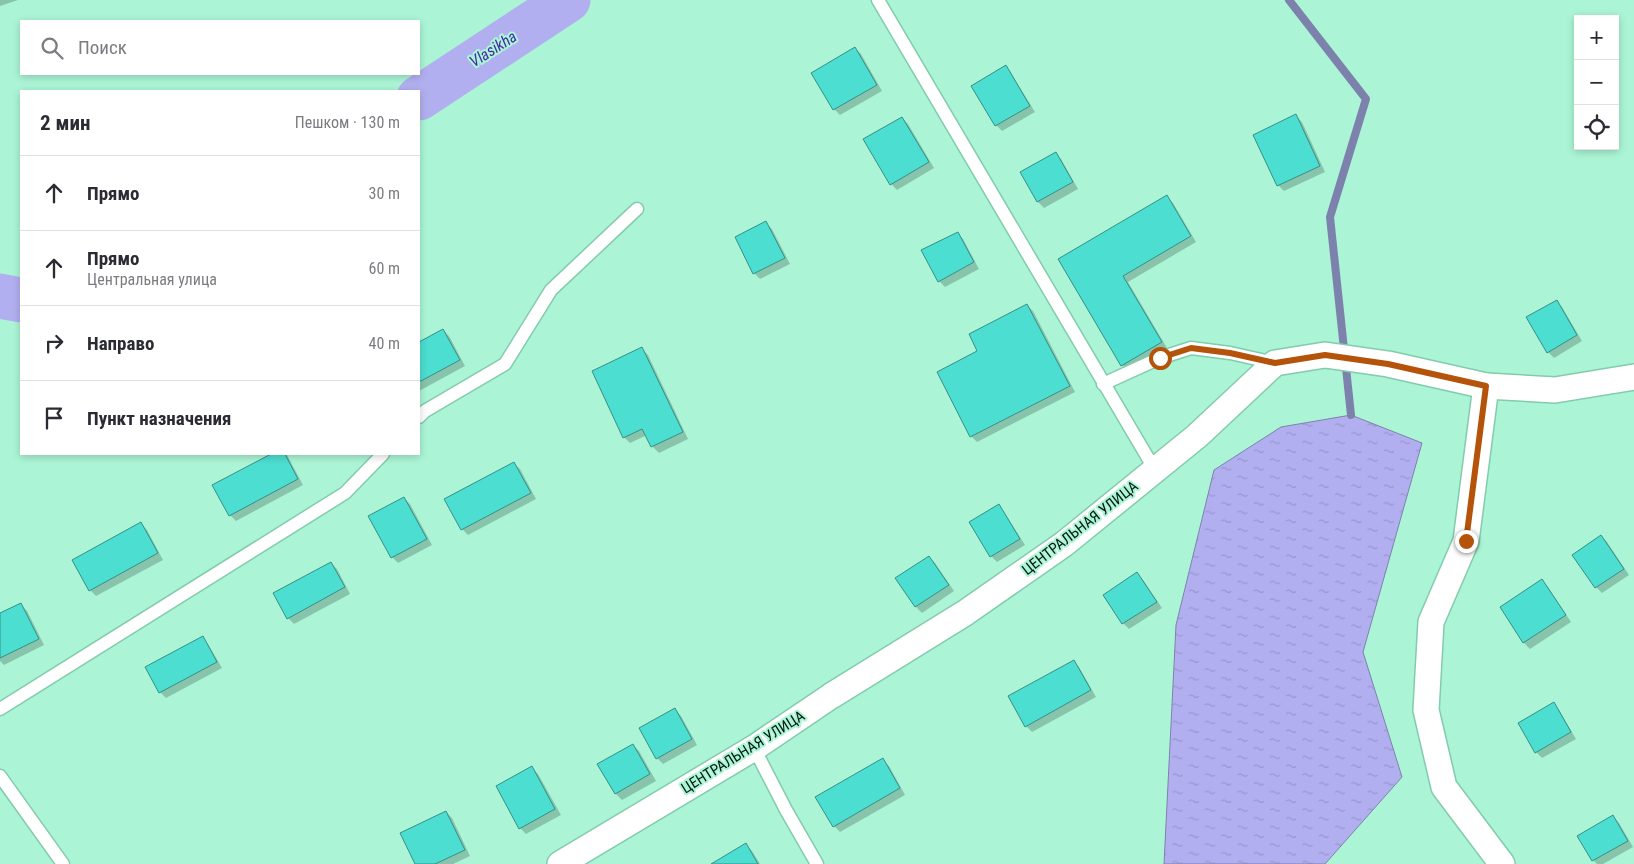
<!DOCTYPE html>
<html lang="ru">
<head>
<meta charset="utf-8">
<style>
  :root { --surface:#fff; --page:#f2f2f3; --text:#2b2b33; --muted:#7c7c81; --line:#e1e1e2 }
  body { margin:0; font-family:"Roboto Condensed",sans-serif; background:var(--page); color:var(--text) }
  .controls { position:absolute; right:15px; top:15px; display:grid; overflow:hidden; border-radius:0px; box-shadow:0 2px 8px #0003 }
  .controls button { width:45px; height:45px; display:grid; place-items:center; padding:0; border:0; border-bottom:1px solid var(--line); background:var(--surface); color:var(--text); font:25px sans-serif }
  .stop { position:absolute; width:15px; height:15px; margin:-11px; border:4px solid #b45309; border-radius:50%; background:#fff }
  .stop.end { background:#b45309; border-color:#fff; box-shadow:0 1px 5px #0008 }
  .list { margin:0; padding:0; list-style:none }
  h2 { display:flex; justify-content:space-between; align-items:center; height:65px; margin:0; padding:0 20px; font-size:21px }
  h2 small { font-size:16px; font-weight:400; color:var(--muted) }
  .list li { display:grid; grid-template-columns:32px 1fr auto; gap:15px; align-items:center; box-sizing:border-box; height:75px; padding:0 20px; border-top:1px solid var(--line) }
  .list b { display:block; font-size:19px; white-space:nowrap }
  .list p { margin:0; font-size:16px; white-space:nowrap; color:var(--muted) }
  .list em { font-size:16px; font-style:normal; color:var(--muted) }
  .icon { flex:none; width:28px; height:28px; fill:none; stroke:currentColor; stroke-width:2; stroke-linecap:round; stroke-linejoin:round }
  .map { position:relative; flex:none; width:1634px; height:864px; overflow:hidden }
  .search { position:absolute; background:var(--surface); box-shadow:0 2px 8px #0003; left:20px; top:20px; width:400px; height:55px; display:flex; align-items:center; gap:12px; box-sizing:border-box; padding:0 18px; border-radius:0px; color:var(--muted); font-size:19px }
  .panel { position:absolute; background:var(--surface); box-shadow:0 2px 8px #0003; left:20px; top:90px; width:400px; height:365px; border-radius:0px }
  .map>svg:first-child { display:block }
</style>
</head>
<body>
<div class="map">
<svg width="1634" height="864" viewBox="0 0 1634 864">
  <defs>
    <pattern id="water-ripples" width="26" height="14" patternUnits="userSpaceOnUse" patternTransform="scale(1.25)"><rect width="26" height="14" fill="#b2aff0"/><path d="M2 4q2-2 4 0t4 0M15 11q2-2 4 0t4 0" fill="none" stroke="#9796cd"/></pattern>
  </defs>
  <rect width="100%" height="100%" fill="#abf5d6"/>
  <polygon fill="url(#water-ripples)" stroke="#7d82ac" points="1351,415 1422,443 1363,652 1402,777 1325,864 1164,864 1176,625 1214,470 1281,427"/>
  <g fill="#0003">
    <polygon points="0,0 18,0 0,6"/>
    <polygon points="855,48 861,54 882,91 840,115 834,109"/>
    <polygon points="1005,67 1011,73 1035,112 1002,131 996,125"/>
    <polygon points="1296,116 1302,122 1325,172 1284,191 1278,185"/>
    <polygon points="902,118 908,124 934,168 897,190 891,184"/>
    <polygon points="1055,153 1061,159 1078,189 1044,208 1038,202 1021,172"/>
    <polygon points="1167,197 1173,203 1196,242 1128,282 1167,348 1128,371 1122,365 1060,260"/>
    <polygon points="766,223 772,229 790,264 760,279 754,273"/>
    <polygon points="957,233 963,239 979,269 945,287 939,281"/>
    <polygon points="1556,301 1562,307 1582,341 1554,358 1548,352"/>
    <polygon points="1027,305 1033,311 1075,392 977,442 971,436 979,351"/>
    <polygon points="443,330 449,336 465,366 419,391 419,343"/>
    <polygon points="642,349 648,355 688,439 659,453 653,447 647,435 630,443 624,437"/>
    <polygon points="273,454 286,454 287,455 303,485 236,521 230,515 214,486"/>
    <polygon points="513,463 520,469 536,499 468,535 462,529"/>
    <polygon points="404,498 410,504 432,545 398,563 392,557"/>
    <polygon points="998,506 1004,512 1025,545 997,562 991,556 970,523"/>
    <polygon points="141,524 147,530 163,560 96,596 90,590"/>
    <polygon points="1601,536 1607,542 1629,575 1602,593 1596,587 1574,555"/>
    <polygon points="929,557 935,563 954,591 922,613 916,607"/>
    <polygon points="331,563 337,569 350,594 294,624 288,618 275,594"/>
    <polygon points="1137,574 1143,580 1162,608 1129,629 1123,623 1105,595"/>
    <polygon points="1542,581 1548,587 1571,622 1530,649 1524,643 1501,608"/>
    <polygon points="21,605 27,611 44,645 4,665 0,661 0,615"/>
    <polygon points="202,638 208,644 222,668 166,698 160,692"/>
    <polygon points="1073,661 1079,667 1096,697 1032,732 1026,726"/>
    <polygon points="1553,704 1559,710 1576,739 1542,758 1536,752"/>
    <polygon points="675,710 681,716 697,745 663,764 657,758"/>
    <polygon points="633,745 639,751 656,781 622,800 616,794 599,764"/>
    <polygon points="883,760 889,766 905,795 840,832 834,826"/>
    <polygon points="532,768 538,774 561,815 526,834 520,828"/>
    <polygon points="446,812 452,818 470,856 453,864 417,864"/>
    <polygon points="1613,817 1619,823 1633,847 1603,864 1597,864 1593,860"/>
    <polygon points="746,845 752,851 760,864 713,864"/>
  </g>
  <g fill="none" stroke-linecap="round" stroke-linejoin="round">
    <polyline stroke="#7d82ac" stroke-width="8" points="1289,0 1366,99 1330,217 1351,415"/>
    <g stroke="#b2aff0" stroke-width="45">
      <polyline points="419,98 568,0"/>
      <polyline points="0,296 21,300"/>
    </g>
  </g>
  <g fill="#4cded1" stroke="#378f86">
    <polygon points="855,47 877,85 833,110 811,73"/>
    <polygon points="1006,65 1030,106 995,126 971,86"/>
    <polygon points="1296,114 1320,166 1277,186 1253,135"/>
    <polygon points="902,117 929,162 890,185 863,139"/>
    <polygon points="1056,152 1073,182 1037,202 1020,172"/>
    <polygon points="1167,195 1191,236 1123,276 1162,342 1121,366 1058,259"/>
    <polygon points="766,221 785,258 753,274 735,237"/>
    <polygon points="958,232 974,262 938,282 921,250"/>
    <polygon points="1557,300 1577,335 1547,353 1526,317"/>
    <polygon points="1027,304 1070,386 970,437 937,372 977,351 969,334"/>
    <polygon points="443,329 460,360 419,382 419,342"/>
    <polygon points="642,347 683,432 651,447 642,429 623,438 592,371"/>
    <polygon points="271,454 285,454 298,479 229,516 212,485"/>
    <polygon points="514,462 531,493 461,530 444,499"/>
    <polygon points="404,497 427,539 391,558 368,516"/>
    <polygon points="999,504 1020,539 990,557 969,522"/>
    <polygon points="141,522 158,553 89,591 72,560"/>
    <polygon points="1601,535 1624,569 1595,588 1572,555"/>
    <polygon points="929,556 949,585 915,607 895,578"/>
    <polygon points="331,562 345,587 287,619 273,593"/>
    <polygon points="1137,572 1157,602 1122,624 1103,595"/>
    <polygon points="1542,579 1566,615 1523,643 1500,607"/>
    <polygon points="21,603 39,639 0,658 0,613"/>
    <polygon points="203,636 217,662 159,693 145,667"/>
    <polygon points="1074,660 1091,690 1025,727 1008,696"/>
    <polygon points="1554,702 1571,732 1535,753 1518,723"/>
    <polygon points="675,708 692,739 656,759 639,728"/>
    <polygon points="633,744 650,774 615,794 597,764"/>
    <polygon points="883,758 900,788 833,827 815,797"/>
    <polygon points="532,766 555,809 519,829 496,786"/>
    <polygon points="446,811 465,850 435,864 415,864 400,833"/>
    <polygon points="1613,815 1628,841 1592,861 1577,836"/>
    <polygon points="746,843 758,864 711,864"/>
  </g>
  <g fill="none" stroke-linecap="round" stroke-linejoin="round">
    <defs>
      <g id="lane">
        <polyline points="878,0 1155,470"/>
        <polyline points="1103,384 1160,358 1191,348 1230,353 1275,363"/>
        <polyline points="419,417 425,411 505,364 551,290 637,209"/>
        <polyline points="0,709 345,493 383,454"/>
        <polyline points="754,748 786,810 817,864"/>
        <polyline points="0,776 63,864"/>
      </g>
      <g id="street">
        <polyline points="1486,386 1466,541 1431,622 1426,710 1444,787 1502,864"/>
        <polyline points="560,864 754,748 831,696 965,613 1064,544 1197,436 1275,363 1325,355 1388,364 1486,386 1555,390 1634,377"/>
      </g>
    </defs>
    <use href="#lane" stroke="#83cbad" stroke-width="15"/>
    <use href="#street" stroke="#83cbad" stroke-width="28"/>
    <use href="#lane" stroke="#fff" stroke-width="12"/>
    <use href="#street" stroke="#fff" stroke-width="25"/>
  </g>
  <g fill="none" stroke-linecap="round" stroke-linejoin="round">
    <polyline stroke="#b45309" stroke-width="6" points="1160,358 1191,348 1230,353 1275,363 1325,355 1388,364 1486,386 1466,541"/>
  </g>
  <g text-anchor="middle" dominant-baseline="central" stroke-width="4" stroke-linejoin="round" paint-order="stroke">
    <g font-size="15" fill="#00180e" stroke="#abf5d6">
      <text transform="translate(1080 528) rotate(-38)">ЦЕНТРАЛЬНАЯ УЛИЦА</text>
      <text transform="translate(743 752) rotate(-32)">ЦЕНТРАЛЬНАЯ УЛИЦА</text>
    </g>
    <g font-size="16" font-style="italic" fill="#4829a5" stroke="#abf5d6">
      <text transform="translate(493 49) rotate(-33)">Vlasikha</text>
    </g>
  </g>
</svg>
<div class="controls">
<button>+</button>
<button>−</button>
<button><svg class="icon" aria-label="locate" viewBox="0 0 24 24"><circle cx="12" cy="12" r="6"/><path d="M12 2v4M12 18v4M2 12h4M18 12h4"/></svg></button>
</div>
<div class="stop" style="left:1160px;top:358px"></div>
<div class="stop end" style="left:1466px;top:541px"></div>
<div class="search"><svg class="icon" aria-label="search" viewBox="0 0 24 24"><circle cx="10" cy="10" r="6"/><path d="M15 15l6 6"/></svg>Поиск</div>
<section class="panel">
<h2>2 мин<small>Пешком · 130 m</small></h2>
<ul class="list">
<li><svg class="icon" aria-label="ahead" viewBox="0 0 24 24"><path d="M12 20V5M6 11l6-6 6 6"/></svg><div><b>Прямо</b></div><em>30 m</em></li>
<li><svg class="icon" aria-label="ahead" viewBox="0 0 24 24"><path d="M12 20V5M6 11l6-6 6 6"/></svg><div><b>Прямо</b><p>Центральная улица</p></div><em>60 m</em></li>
<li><svg class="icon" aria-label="right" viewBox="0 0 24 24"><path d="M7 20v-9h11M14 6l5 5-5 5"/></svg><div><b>Направо</b></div><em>40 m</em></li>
<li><svg class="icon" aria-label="arrive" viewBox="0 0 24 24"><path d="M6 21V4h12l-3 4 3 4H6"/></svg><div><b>Пункт назначения</b></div></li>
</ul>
</section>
</div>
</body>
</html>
